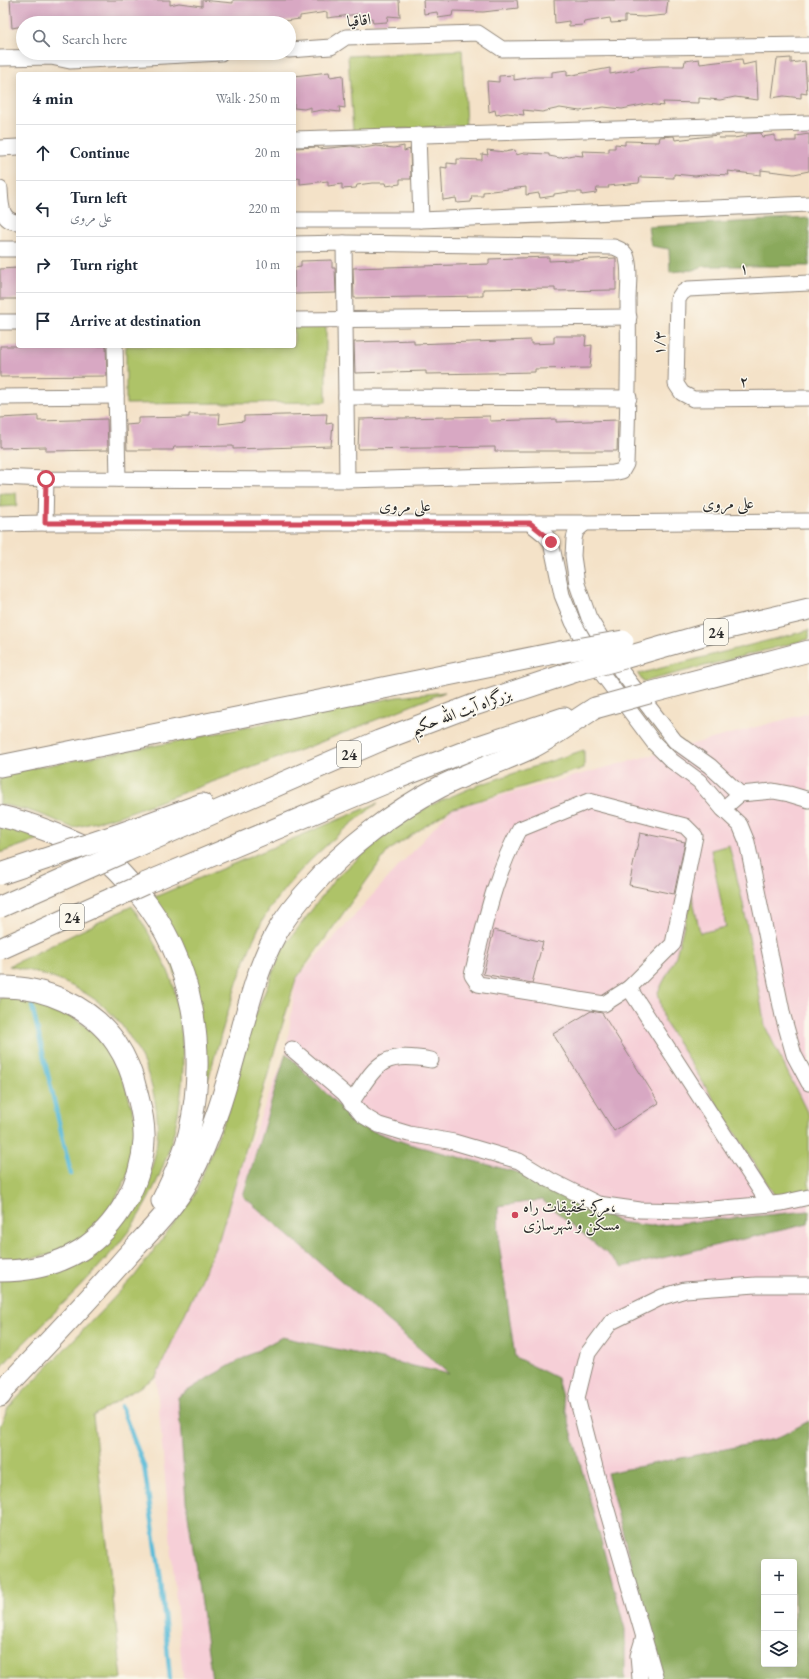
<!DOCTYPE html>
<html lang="en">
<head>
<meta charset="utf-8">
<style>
  :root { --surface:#fff; --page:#f2f2f3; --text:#1f2937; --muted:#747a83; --line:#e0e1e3 }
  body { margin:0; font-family:"EB Garamond",Amiri,serif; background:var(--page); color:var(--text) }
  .controls { position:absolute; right:12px; bottom:12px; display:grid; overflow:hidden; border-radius:4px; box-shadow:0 2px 10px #0003 }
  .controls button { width:36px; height:36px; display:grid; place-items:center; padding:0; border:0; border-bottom:1px solid var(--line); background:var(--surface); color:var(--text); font:20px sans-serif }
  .stop { position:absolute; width:12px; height:12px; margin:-9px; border:3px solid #d1495b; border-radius:50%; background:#fff }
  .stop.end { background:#d1495b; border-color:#fff; box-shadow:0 1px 4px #0008 }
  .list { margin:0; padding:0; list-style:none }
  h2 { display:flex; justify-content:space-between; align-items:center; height:52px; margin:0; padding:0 16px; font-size:17px }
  h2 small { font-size:13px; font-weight:400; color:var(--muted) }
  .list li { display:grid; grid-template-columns:26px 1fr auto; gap:12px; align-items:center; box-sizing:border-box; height:56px; padding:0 16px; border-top:1px solid var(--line) }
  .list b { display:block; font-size:15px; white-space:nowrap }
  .list p { margin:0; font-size:13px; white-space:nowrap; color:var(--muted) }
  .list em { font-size:13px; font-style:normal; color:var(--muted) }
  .icon { flex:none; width:22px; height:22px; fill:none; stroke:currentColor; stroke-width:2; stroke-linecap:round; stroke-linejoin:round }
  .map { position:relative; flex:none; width:809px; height:1679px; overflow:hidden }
  .search { position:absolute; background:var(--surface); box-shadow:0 2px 10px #0003; left:16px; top:16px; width:280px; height:44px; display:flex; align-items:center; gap:10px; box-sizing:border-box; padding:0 14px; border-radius:22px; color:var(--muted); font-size:15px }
  .panel { position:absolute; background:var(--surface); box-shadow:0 2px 10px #0003; left:16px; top:72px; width:280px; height:276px; border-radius:4px }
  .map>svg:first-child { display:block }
</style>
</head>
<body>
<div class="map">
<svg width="809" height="1679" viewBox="0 0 809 1679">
  <rect width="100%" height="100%" fill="#fbf7ec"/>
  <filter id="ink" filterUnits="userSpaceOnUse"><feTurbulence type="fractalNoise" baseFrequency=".025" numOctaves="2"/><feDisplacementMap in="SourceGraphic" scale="8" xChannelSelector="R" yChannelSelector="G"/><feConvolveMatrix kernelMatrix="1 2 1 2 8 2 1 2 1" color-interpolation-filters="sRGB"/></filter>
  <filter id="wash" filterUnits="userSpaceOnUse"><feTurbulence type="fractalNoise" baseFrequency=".012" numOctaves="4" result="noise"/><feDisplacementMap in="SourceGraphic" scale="16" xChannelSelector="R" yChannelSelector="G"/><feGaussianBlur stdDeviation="0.9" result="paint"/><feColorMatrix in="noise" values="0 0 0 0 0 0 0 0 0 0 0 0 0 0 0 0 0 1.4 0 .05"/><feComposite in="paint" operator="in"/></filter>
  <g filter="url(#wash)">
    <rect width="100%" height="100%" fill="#f4e2c8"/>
    <polygon fill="#f6cfd7" points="809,713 809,1432 661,1679 183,1679 156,1377 286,1053 296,979 451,809"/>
    <g fill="#aec368" stroke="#6c774a">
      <polygon points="462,50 466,125 353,132 348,56"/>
      <polygon points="294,326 326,326 326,402 126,404 126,346 294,346"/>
      <polygon points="0,493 16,493 17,506 0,507"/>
      <polygon points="809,630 809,639 643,682 638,674"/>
      <polygon points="445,692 311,746 119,816 73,828 48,817 27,810 0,804 0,774 169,743 397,697"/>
      <polygon points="584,750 584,768 451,809 388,851 296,979 219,1239 156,1377 93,1416 122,1679 0,1679 0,1426 8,1408 134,1277 194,1196 230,1106 248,1033 283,948 335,879 389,831 429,806 473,787"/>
      <path d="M378,803C340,832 304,862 275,901C257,925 247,955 237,983C223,1026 211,1069 199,1112L201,1051L150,899Z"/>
      <polygon points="0,821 45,837 0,853"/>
      <polygon points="729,845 743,903 765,1026 809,1116 809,1191 777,1199 664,1021 658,992 675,959 692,895 700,933 726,927 711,850"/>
      <path d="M132,906C147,930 162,954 172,981C175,990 176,1001 178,1010C193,1087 173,1168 128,1232C102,1267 64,1302 33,1334C22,1345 10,1356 0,1369V1279L20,1278L134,1207C145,1189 153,1170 156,1148C164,1098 140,1036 101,1004C74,983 42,973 9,966Z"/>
      <polygon points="17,994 59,1009 79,1021 96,1035 119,1067 137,1123 133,1166 103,1221 74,1244 55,1254 0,1264 0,998"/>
    </g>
    <g fill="#8aa95c" stroke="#5a6a44" fill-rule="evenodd">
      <polygon points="809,218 809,266 704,266 693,270 670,272 669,249 651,246 648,227"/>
      <polygon points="286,1053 359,1126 409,1144 535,1177 619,1222 650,1226 809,1211 808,1224 623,1267 542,1200 498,1206 499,1243 515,1357 557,1378 625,1629 625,1679 212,1679 186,1501 178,1397 211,1376 282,1337 449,1374 243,1196"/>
      <path d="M809,1421V1679H661L607,1473L775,1439ZM764,1562H794V1664H764Z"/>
    </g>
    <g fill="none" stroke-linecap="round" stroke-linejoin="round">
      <g stroke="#5abbd8" stroke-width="4.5">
        <polyline points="32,1006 71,1174"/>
        <polyline points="121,1406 144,1466 161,1581 170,1679"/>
      </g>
    </g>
    <g id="blocks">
      <g fill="#d8a8c3">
        <polygon points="10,0 170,0 170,5 179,3 202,6 202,0 233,3 233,0 399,0 400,17 388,16 387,22 373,23 372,18 359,20 359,14 327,18 327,12 300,16 300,19 269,23 23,23 23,26 12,28"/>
        <polygon points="423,0 517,0 518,8 483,12 453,11 452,16 438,18 437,12 424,14"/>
        <polygon points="554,0 668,0 666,15 644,17 625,16 625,22 611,23 610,18 584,22 583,25 569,26 569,21 555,23"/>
        <polygon points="791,58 791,63 805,61 807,94 801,93 801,98 784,96 772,98 777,59"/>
        <polygon points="699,59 700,64 742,59 743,65 756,62 758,100 735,97 720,100 699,98 699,103 663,102 664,106 647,104 622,109 604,107 580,111 560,108 542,112 523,110 524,115 507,113 496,115 495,110 489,112 487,81 499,82 499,76 514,75 514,80 534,77 552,77 552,72 567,70 567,76 610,68 610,74 639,69 639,68 659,66 684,66 685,61"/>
        <polygon points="329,72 330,77 343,75 345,108 339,107 340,112 322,110 311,112 311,107 304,109 294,108 294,76"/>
        <polygon points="761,133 762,137 775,135 775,141 796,141 796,136 809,134 809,171 794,174 761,170 761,175 728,171 729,175 712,174 695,176 674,174 674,178 640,177 639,183 608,186 609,188 597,188 596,193 582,195 582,192 569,192 554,194 554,196 540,198 539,193 526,195 526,187 483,192 483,196 472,196 471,202 457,203 456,198 443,200 441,167 447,168 447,163 457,164 457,159 482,160 482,154 488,155 487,150 505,152 515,150 516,155 524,153 549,154 549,156 560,158 573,155 583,156 582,151 609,152 609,148 615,148 615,144 625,145 625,141 659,142 660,137 674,136 675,140 718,135 719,138 734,138 746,136 747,134"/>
        <polygon points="351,146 363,148 376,146 394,148 404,146 404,151 410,149 411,179 400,179 400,184 386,186 385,183 372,183 357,185 356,188 342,189 342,184 328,186 328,181 300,184 300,178 294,179 294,148 318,147 319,149"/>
        <polygon points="549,257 549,261 616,258 616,290 555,291 555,288 483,289 483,296 354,298 353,268 489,264 489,259"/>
        <polygon points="332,260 332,268 335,268 336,293 294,294 294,268 301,267 301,261"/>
        <polygon points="18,268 18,299 0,299 0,269"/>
        <polygon points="554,336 586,336 585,346 592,345 590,368 535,369 535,372 488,373 426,374 426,371 355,373 354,342 414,340 414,344 531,340 531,344 554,343"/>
        <polygon points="0,346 106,346 107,376 0,377"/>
        <polygon points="189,414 220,414 219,424 244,421 244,416 327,414 326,424 333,423 331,446 233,449 233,446 174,447 173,450 127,450 126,425 138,424 138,418 189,417"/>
        <polygon points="38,416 38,421 107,419 108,450 46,451 46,447 0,448 0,418"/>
        <polygon points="490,416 490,421 556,419 556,422 618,420 617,451 495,451 495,447 358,449 359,419"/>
        <polygon points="640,833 685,842 674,894 629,885"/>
        <polygon points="494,930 543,942 532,983 483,974"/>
        <polygon points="591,1011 602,1013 659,1103 614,1131 553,1034"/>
      </g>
    </g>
  </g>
  <g filter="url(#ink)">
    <use href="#blocks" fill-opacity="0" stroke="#90867a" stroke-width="1"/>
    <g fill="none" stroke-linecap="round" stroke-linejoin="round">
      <defs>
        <g id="minor">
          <polyline points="289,50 331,47 346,37 478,33 502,49 809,45"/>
          <polyline points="0,58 51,57 70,61 221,53"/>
          <polyline points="418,135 421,220"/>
          <polyline points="294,139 809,123"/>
          <polyline points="0,148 18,147"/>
          <path d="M0,189C1,203 0,222 18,222"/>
          <polyline points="294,220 421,220 809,204"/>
          <polyline points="344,243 347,480"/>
          <polyline points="0,249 18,249"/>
          <polyline points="809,283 688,289 682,293 678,299 676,384 682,393 693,399 809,398"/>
          <polyline points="294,320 629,317"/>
          <polyline points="0,322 18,322"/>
          <polyline points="115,346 118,479"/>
          <polyline points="0,397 116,396"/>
          <polyline points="346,397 629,398"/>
          <path d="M0,477L46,479L347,480L613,473L622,471L626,464C628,409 629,355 628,301C628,287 631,268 626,255C623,250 619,249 614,247L344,243L294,244"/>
          <polyline points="45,523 46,479"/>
          <polyline points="530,523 545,535 551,542 562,595 573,622 603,675 654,743 672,761 699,781 723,809 740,825 747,842 783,1016 794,1055 809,1083"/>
          <polyline points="585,523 576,531 574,539 573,556 577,584 589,618 621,671 675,741 710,766 740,794 723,809"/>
          <polyline points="0,524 45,523 585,523 809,521"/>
          <polyline points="740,794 773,791 789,794 809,800"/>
          <path d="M589,801L685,826L695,836L673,944L629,988L604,1004L478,984L472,975C485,924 494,876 520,829Z"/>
          <polyline points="629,988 769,1204"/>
          <polyline points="292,1049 344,1093 362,1115 379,1125 409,1134 454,1142 519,1161 550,1180 598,1204 640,1210 691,1211 782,1203 809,1197"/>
          <path d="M351,1103C377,1064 381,1051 431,1060"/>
          <polyline points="640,1679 638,1656 644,1636"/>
          <polyline points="656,1679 598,1479 577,1398 588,1353 611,1322 662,1297 685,1290 756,1285 809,1285"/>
        </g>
        <g id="highway">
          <polyline points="624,658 724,629 809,609"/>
          <polyline points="649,693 809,651"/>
          <polyline points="0,766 560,652"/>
          <path d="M0,816C27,822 52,832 77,843C83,846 90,849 96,852C113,863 126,879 139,894C194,960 208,1051 189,1134C183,1157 173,1179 162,1201"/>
          <polyline points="117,835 202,804"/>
          <polyline points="126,851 379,741 471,706 576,671"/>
          <polyline points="144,884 390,781 477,747 564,718"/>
          <path d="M0,987C43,986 91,1006 116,1043C126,1058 133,1075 137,1093C141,1108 145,1124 144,1140C142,1183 117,1227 81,1250C57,1265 28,1271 0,1271"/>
          <path d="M0,1396L6,1387C47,1344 88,1301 127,1256C149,1232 174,1208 189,1179C214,1133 228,1080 242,1029C251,996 260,962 277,932C286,916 298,901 311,887C345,848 394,811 440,787C470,772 501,762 531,748C553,737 574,721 595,708"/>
        </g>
      </defs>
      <use href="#minor" stroke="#90867a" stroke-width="17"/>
      <use href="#highway" stroke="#90867a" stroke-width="23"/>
      <use href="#minor" stroke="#fff" stroke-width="15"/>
      <use href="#highway" stroke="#fff" stroke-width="21"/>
      <defs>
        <g id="highway-bridge">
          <polyline points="560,652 623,641"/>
          <polyline points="576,671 624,658"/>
          <polyline points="595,708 649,693"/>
          <polyline points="0,874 117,835"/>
          <polyline points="0,907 126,851"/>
          <polyline points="0,949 144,884"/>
        </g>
      </defs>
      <use href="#highway-bridge" stroke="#90867a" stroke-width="23" stroke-linecap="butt"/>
      <use href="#highway-bridge" stroke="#fff" stroke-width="21"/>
    </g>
  </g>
  <g fill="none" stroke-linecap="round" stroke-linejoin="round" filter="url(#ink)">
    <polyline stroke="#d1495b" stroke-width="5" points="46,479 45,523 530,523 545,535 551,542"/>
  </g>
  <circle fill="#d1495b" stroke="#fbf7ec" stroke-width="1.5" cx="515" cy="1215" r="4"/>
  <g text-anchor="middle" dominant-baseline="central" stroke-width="3" stroke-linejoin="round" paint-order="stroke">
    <g fill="#fbf7ec" stroke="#696865" stroke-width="1">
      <rect x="704" y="619" width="24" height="26" rx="3"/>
      <rect x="337" y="741" width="24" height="26" rx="3"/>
      <rect x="60" y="904" width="24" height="26" rx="3"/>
    </g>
    <g font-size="15" font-weight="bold" fill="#2b2b2b">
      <text x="716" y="632">24</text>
      <text x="349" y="754">24</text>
      <text x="72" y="917">24</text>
    </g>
    <g font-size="16" fill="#2b2b2b" stroke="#fbf7ec">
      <text transform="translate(359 20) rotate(-6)">اقاقیا</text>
      <text transform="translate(744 268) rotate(-3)">۱</text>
      <text transform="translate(659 343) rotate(-89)">۱/۳</text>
      <text transform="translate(744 381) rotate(-1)">۲</text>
      <text transform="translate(728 503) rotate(-1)">علی مروی</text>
      <text x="405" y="505">علی مروی</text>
      <text transform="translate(461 711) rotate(-20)">بزرگراه آیت الله حکیم</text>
    </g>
    <g font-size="16" fill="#2b2b2b" stroke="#fbf7ec" text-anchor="start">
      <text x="523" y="1206">مرکز تحقیقات راه،<tspan x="523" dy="18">مسکن و شهرسازی</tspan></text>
    </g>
  </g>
</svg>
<div class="controls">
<button>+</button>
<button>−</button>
<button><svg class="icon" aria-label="layers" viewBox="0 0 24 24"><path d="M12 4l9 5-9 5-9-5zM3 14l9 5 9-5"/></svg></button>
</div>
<div class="stop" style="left:46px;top:479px"></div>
<div class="stop end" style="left:551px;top:542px"></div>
<div class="search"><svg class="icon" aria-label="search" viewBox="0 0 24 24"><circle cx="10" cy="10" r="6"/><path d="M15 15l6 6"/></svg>Search here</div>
<section class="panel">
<h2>4 min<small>Walk · 250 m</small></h2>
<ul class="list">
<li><svg class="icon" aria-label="ahead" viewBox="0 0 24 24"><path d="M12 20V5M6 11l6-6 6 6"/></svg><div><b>Continue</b></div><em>20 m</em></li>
<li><svg class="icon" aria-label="left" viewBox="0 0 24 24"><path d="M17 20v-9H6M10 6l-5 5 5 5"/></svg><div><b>Turn left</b><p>علی مروی</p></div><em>220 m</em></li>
<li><svg class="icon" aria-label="right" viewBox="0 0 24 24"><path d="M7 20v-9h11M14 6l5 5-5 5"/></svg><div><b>Turn right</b></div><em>10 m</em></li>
<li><svg class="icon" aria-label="arrive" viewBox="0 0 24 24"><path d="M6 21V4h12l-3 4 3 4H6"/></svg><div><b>Arrive at destination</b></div></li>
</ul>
</section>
</div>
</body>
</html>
